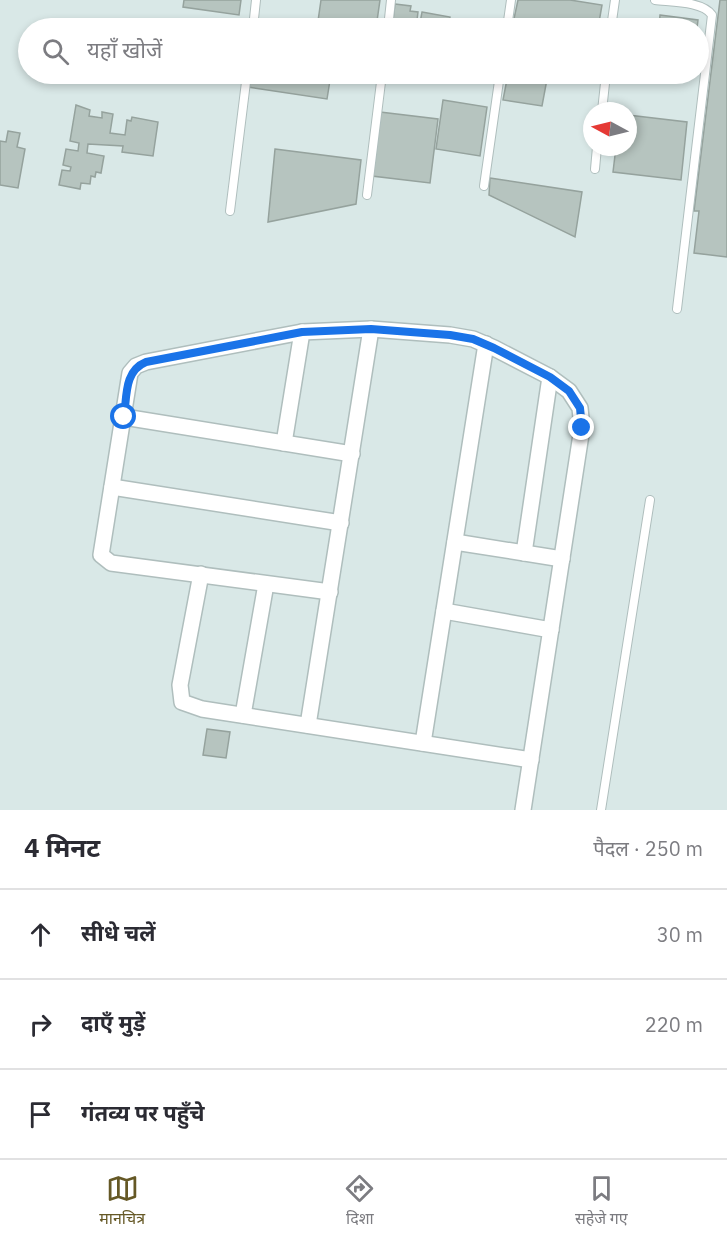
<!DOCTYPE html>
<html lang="hi">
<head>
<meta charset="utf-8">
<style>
  :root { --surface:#fff; --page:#f2f2f3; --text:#2b2b33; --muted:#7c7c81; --line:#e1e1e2; --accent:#655825 }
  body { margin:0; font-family:"IBM Plex Sans","Noto Sans Devanagari",sans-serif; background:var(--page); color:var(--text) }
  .compass { position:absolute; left:583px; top:102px; width:54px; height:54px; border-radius:50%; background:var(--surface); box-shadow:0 3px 9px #0003; rotate:277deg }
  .stop { position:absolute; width:18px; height:18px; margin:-14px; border:4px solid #1a73e8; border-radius:50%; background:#fff }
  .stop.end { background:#1a73e8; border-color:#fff; box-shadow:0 2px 6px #0008 }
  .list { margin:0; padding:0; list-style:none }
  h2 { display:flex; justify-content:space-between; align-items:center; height:78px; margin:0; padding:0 24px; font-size:26px }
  h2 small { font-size:20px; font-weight:400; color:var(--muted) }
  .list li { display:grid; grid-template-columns:39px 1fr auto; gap:18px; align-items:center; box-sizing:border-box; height:90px; padding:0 24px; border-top:2px solid var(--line) }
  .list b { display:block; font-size:22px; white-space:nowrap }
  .list em { font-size:20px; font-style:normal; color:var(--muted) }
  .icon { flex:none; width:33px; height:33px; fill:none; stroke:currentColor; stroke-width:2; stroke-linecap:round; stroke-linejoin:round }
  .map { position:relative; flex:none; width:727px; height:810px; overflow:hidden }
  .search { position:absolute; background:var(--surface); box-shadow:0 3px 9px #0003; left:18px; right:18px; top:18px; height:66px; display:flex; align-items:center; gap:15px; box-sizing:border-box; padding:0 21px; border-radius:33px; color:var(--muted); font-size:22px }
  .sheet { height:348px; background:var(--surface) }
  nav { display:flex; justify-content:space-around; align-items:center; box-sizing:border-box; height:84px; border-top:2px solid var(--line); background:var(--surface); font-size:16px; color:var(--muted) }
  nav a { display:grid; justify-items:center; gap:3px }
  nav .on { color:var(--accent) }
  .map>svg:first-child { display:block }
</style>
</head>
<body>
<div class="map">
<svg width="727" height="810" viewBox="0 0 727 810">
  <rect width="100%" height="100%" fill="#d9e8e7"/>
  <g fill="#b6c4bf" stroke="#95a29d" stroke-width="1.5">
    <polygon points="184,0 241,0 239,15 183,7"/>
    <polygon points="321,0 380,0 376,28 317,28"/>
    <polygon points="518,0 570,0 602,5 598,28 512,28"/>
    <polygon points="720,0 727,0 727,257 694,253 699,211 694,211"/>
    <polygon points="395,4 411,6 410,11 418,12 416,28 392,28"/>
    <polygon points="422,12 450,17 448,28 419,28"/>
    <polygon points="660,15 698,20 697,28 659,28"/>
    <polygon points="250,74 331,74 327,99 248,87"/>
    <polygon points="508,74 548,74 542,106 503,100"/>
    <polygon points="653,74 692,74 691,78"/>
    <polygon points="443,100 487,107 480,156 436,149"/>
    <polygon points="76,105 90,110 89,116 102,118 102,112 113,114 110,133 125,135 127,120 131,121 132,117 158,122 153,156 122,152 123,146 88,144 87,153 104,156 101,173 96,172 95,177 91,176 90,184 81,183 80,189 59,185 62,170 70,171 71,167 63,165 66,149 78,151 79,143 70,141"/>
    <polygon points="380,112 438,119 430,183 372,176"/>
    <polygon points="628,115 687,122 681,180 613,172 616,147 628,147"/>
    <polygon points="8,131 20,133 17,147 25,149 18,188 0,185 0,141 6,142"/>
    <polygon points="275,149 361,160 356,204 268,222"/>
    <polygon points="490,178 582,192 575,237 489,195"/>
    <polygon points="207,729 230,732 226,758 203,755"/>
  </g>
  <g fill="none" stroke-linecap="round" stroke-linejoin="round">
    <defs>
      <g id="lane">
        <path d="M655,0C670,2 703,1 712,15L677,309"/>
        <polyline points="253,28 256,0"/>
        <polyline points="388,28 391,0"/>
        <polyline points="507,28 511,0"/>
        <polyline points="611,28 615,0"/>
        <polyline points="602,111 606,74"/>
        <polyline points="595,169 597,147"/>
        <polyline points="484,186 500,74"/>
        <polyline points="367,195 382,74"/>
        <polyline points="230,211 247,74"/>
        <polyline points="601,810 650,500"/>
      </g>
      <g id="street">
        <polyline points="124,417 352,454"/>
        <polyline points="284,443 302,332"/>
        <polyline points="112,487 341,523"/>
        <polyline points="455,542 562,559"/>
        <polyline points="524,553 550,377"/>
        <polyline points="201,574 180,685 182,702 202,709 531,760"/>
        <polyline points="330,592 111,563 101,555 130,373 136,366 146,362 302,332 371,329 450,335 473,339 494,348 550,377 569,391 580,408 582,428 523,810"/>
        <polyline points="444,611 551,630"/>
        <polyline points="243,715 266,584"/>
        <polyline points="308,725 371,329"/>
        <polyline points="423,743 486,344"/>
      </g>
    </defs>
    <use href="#lane" stroke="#afbebd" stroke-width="10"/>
    <use href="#street" stroke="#afbebd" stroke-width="18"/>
    <use href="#lane" stroke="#fff" stroke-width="8"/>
    <use href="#street" stroke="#fff" stroke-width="15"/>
  </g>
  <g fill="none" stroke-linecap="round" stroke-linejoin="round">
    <path stroke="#1a73e8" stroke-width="8" d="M124,417C127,396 124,371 146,362L302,332L371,329L450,335L473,339L494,348L550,377L569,391L580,408L582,428"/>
  </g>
</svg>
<svg class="compass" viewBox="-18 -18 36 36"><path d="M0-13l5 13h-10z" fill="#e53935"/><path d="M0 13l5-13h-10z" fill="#7c7c81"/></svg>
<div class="stop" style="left:124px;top:417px"></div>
<div class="stop end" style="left:582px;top:428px"></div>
<div class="search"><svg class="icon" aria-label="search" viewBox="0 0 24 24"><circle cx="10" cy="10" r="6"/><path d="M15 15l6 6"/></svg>यहाँ खोजें</div>
</div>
<section class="sheet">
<h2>4 मिनट<small>पैदल · 250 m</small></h2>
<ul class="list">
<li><svg class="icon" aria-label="ahead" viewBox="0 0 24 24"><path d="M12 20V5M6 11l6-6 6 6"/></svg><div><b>सीधे चलें</b></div><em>30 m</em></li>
<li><svg class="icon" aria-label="right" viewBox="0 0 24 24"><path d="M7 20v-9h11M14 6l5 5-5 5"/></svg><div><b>दाएँ मुड़ें</b></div><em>220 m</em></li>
<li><svg class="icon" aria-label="arrive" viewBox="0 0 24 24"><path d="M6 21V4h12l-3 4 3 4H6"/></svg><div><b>गंतव्य पर पहुँचे</b></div></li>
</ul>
</section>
<nav>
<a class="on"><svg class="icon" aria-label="map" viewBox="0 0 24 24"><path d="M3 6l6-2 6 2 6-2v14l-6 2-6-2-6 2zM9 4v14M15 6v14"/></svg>मानचित्र</a>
<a><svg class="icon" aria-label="directions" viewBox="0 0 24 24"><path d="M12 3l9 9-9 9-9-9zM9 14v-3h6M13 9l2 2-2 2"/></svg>दिशा</a>
<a><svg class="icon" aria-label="saved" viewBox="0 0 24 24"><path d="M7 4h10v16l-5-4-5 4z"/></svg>सहेजे गए</a>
</nav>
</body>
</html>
